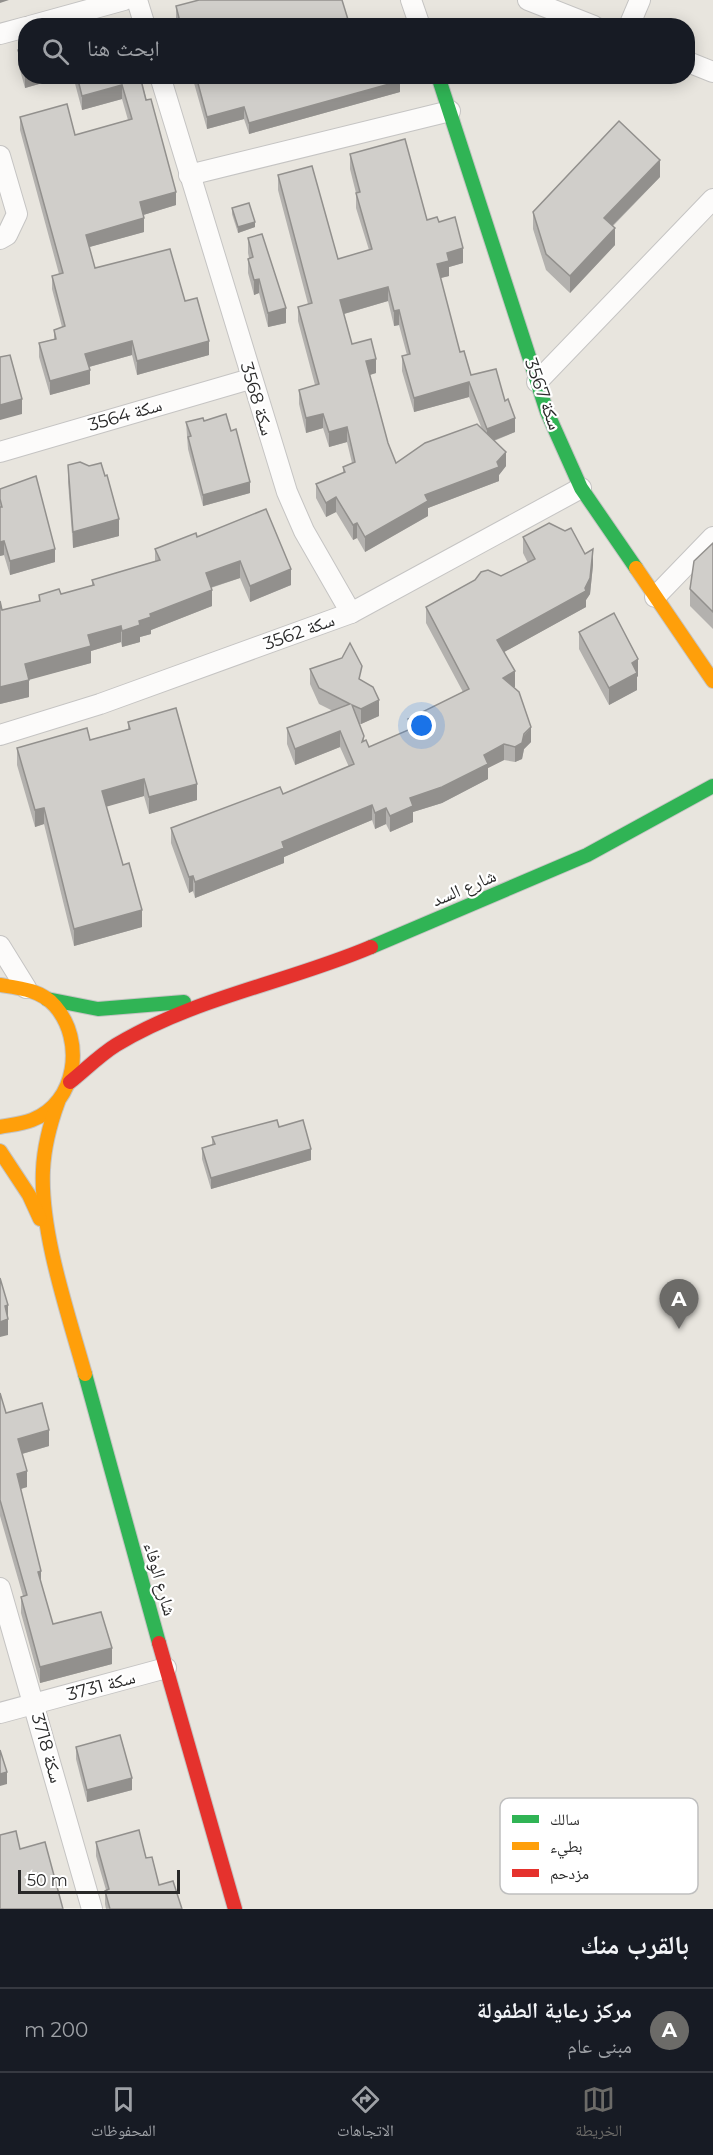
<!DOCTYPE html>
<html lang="ar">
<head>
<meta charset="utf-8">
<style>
  :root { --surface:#171b24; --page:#20242c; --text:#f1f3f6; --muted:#9ea1a6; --line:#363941; --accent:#6c6b68 }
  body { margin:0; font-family:Montserrat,"Noto Naskh Arabic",sans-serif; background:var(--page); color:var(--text); direction:rtl }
  .scale { position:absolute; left:18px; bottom:15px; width:162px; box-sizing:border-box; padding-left:6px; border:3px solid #292929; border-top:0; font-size:16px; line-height:21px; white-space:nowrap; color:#292929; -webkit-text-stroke:4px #fff; paint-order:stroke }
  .you { position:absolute; left:422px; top:726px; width:21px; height:21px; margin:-15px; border:4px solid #fff; border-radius:50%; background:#1a73e8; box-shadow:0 0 0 9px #1a73e833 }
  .badge { display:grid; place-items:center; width:39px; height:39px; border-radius:50%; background:var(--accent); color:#fff; font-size:20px; font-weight:700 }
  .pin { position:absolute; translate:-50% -50px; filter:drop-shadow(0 2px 3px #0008) }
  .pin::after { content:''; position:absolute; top:32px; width:21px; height:18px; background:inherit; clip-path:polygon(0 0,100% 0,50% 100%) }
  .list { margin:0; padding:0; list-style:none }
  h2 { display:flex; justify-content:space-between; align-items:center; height:78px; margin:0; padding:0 24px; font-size:26px }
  h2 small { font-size:20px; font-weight:400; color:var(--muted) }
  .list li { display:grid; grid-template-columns:39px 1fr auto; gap:18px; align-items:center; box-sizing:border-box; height:84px; padding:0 24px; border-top:2px solid var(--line) }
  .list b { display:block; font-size:22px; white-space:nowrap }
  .list p { margin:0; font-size:20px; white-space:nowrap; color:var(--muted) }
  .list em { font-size:20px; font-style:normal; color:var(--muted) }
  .icon { flex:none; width:33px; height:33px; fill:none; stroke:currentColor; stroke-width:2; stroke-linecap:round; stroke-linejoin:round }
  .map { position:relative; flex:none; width:713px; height:1909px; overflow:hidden; direction:ltr }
  .search { position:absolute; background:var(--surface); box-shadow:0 3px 15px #0003; left:18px; right:18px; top:18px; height:66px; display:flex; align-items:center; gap:15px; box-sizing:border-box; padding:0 21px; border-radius:24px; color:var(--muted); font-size:22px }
  .sheet { height:162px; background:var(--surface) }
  nav { display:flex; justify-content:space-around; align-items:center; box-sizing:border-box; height:84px; border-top:2px solid var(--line); background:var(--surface); font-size:16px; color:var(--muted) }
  nav a { display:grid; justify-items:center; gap:3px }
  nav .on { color:var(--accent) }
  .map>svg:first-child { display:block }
</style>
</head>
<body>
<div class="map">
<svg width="713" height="1909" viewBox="0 0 713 1909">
  <rect width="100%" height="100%" fill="#e8e5de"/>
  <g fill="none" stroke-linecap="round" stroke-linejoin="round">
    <defs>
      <g id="street">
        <polyline points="137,0 145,26"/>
        <polyline points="411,0 420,26"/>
        <polyline points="528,0 594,26"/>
        <polyline points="30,26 124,0"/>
        <polyline points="629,26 640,0"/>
        <polyline points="0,34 26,27"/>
        <polyline points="688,62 713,72"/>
        <polyline points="160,76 287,492 304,531 351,613"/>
        <polyline points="0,156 17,214 7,235 0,239"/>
        <polyline points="189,175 450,111"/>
        <polyline points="537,382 713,199"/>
        <polyline points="0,452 250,379"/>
        <polyline points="655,597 713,537"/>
        <polyline points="0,735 100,704 351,613 581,488"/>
        <polyline points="0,946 26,988"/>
        <polyline points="0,1588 92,1909"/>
        <polyline points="0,1713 166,1668"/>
      </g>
      <g id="fast">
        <polyline points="438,76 547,412 581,488 636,568"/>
        <polyline points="371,947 587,855 713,786"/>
        <polyline points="47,999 98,1009 184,1002"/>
        <polyline points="85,1374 159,1643"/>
      </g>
      <g id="slow">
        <polyline points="636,568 713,681"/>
        <path d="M0,985C20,988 41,990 55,1006C85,1040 77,1103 32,1120C22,1124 10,1125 0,1127"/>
        <path d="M58,1102C50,1124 44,1146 43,1170C40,1232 68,1313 85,1374"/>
        <polyline points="0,1151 29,1195 40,1219"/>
      </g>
      <g id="jam">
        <path d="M70,1082C85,1070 100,1055 116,1045C196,997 286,983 371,947"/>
        <polyline points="159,1643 235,1909"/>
      </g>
    </defs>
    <use href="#street" stroke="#c5c4c3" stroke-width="22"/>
    <use href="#fast" stroke="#c5c4c3" stroke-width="16"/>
    <use href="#slow" stroke="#c5c4c3" stroke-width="16"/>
    <use href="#jam" stroke="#c5c4c3" stroke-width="16"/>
    <use href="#street" stroke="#fcfbfa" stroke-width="20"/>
    <use href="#fast" stroke="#30b455" stroke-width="14"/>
    <use href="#slow" stroke="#ff9f0a" stroke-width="14"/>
    <use href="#jam" stroke="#e5322d" stroke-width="14"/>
  </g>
  <g fill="#b3b1ae" fill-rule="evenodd">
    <polygon points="176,6 350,26 178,26 176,18"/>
    <polygon points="18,50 26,76 67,76 25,88 18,63"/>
    <polygon points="73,76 140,76 176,205 143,215 144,232 89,247 95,268 185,301 209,355 137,375 132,355 89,367 90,384 50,395 39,357 39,343 54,339 54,330 62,327 52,289 52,276 59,274 20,130 20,117 75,135 128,120 122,99 82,110"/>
    <polygon points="192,76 399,76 400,92 249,134 244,119 207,129"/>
    <path d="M350,154L427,220L439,222L463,263L449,267V276L440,278L460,352L471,375L505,401L515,432L494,441L506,466L499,475V481L428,508V516L365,552L357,538L353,540L336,512L326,517L316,498V484L343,473V467L352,463L347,442L329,447L323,428L306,433L299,404V390L315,385L298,321V307L308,304L278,190V175L338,259L369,250L356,208V193L350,169ZM388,301L394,326L399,325L407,355L402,356V371L414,412L469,397L482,429L396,463L388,443L370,375L376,373L352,344L344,314Z"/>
    <polygon points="660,177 613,226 615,245 570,293 546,270 533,229 533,212"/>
    <polygon points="232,208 255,227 238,233 232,214"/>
    <polygon points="248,238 286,323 268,327 259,293 254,295 248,273 248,259 249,258 248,253"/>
    <polygon points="204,421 231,431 250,493 203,506 188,449 186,422"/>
    <polygon points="68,465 105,476 119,536 73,548 68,482"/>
    <polygon points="0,489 55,562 10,575 4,555 0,556"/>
    <polygon points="197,537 291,585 250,602 240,578 211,588 212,606 151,630 151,634 140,637 140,642 122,647 121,642 91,651 91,663 29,679 29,697 0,704 0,601 2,610 39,601 39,595 61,594 92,586 92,580 155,562 155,549"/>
    <polygon points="523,537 585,554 593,565 590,594 586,600 586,607 504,652 515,687 513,688 531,742 524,749 522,759 515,762 504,760 488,768 488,779 442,803 413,812 413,822 390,832 386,824 375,829 372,820 284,857 284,863 195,898 193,891 189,893 171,843 171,828 283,794 349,767 340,747 295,765 287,744 287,728 333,711 319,704 310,684 310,669 362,680 379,716 361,724 360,724 364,741 369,747 408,730 408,719 463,692 426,623 426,607 501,576 528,563 523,553"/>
    <polygon points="713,543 713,629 690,606 690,589"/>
    <polygon points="579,632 638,676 637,677 637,690 609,705 579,649"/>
    <polygon points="128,722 197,800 149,814 144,796 106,806 123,865 142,927 74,946 44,824 35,827 17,765 17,748 90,740 128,729"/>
    <polygon points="212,1137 311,1160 211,1189 202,1159 202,1148 212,1145"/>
    <polygon points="0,1393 6,1413 49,1446 22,1454 27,1487 21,1489 41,1584 53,1624 112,1664 40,1683 21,1613 21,1597 23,1596 0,1516"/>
    <polygon points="76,1747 132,1790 87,1802 76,1759"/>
    <polygon points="96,1842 146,1858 159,1885 182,1909 106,1909 105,1904 105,1891 106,1890 96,1856"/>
  </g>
  <g fill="#92908d">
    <polygon points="0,0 9,0 0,3"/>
    <polygon points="25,74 26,74 26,76 67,76 25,88"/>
    <polygon points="400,81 400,92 249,134 249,123"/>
    <polygon points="122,85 122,99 82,110 82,96"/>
    <polygon points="244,107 244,119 207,129 207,117"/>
    <polygon points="660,160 660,177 604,234 604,218"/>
    <polygon points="176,192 176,205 140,216 140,202"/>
    <polygon points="144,218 144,232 86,248 86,235"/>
    <polygon points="255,222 255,227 238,233 238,227"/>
    <polygon points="615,228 615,245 570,293 570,276"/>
    <polygon points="463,248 463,263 449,267 449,276 437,279 437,264 447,253"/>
    <polygon points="259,279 259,293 254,295 254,280"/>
    <polygon points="388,287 388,301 340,315 340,300"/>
    <polygon points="286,308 286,323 268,327 268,313"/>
    <polygon points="399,310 399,325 394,326 394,311"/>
    <polygon points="132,341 132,355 85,368 85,354"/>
    <polygon points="209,341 209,355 137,375 137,361"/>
    <polygon points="376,359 376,373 366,376 366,361"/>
    <polygon points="90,370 90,384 50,395 50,381"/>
    <polygon points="469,382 469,397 414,412 414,398"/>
    <polygon points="22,399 22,414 0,420 0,405"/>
    <polygon points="323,414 323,428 306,433 306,418"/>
    <polygon points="515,418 515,432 487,443 487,429"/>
    <polygon points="347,427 347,442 329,447 329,432"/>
    <polygon points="506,452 506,466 499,475 499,481 428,508 428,516 365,552 365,537 425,495 497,462"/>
    <polygon points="250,482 250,493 203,506 203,495"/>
    <polygon points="336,497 336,512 326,517 326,503"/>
    <polygon points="119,519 119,536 73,548 73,532"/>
    <polygon points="357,523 357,538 353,540 353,525"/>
    <polygon points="4,541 4,555 0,556 0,542"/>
    <polygon points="55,549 55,562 10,575 10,561"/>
    <polygon points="593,549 593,565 590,594 586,600 586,607 497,656 497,640 585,588"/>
    <polygon points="240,561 240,578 206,589 206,573"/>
    <polygon points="291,569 291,585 250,602 250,586"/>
    <polygon points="212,590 212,606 151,630 151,634 140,637 140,642 122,647 122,631 150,614"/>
    <polygon points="121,626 121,642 91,651 91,663 25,681 25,664 88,635"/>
    <polygon points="638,659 638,676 637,677 637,690 609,705 609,688 632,663"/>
    <polygon points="515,671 515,687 503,693 503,678"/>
    <polygon points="29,680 29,697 0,704 0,687"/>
    <polygon points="379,700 379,716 361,724 361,709"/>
    <polygon points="531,727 531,742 524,749 522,759 515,762 515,747"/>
    <polygon points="340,731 340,747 295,765 295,749"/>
    <polygon points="504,744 504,760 488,768 488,779 442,803 413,812 413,822 390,832 390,816 410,798 484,755"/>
    <polygon points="144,779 144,796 102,808 102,791"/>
    <polygon points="197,784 197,800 149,814 149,797"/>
    <polygon points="372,805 372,820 284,857 284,863 195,898 195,882 282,842"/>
    <polygon points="44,808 44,824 35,827 35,810"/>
    <polygon points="386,808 386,824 375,829 375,813"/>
    <polygon points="193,876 193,891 189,893 189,877"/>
    <polygon points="142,910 142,927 74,946 74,929"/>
    <polygon points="311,1149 311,1160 211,1189 211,1178"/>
    <polygon points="8,1305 8,1335 0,1337 0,1322 5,1306"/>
    <polygon points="49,1430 49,1446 18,1455 18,1439"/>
    <polygon points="27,1471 27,1487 17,1490 17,1474"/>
    <polygon points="41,1571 41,1587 38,1572"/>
    <polygon points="112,1648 112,1664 40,1683 40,1667"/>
    <polygon points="7,1772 7,1784 0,1786 0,1774"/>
    <polygon points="132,1778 132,1790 87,1802 87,1790"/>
  </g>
  <g fill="#d0ceca" stroke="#92908d" stroke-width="1.5">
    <polygon points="199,0 342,0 350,26 181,26 176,6"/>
    <polygon points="26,48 26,74 25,74 18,50"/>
    <polygon points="77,76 140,76 146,100 151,99 176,192 140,202 144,218 86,235 95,268 170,249 185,301 197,298 209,341 137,361 132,341 85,354 90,370 50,381 39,343 56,339 54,330 65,326 52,276 63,273 20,117 67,104 75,135 132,119 122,85 82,96"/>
    <polygon points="196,76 399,76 400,81 249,123 244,107 207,117"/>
    <polygon points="619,121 660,160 604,218 615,228 570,276 546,254 533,212"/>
    <polygon points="405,139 427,220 437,217 439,222 455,217 463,248 447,253 449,261 437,264 460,352 464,351 471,375 496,369 505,401 508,399 515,418 487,429 469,382 414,398 402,356 410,354 399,310 394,311 388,287 340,300 352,344 371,339 376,359 366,361 388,443 396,463 425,443 477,424 506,452 497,462 499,467 425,495 428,501 365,537 357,523 353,525 336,497 326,503 316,484 345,472 343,467 355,462 347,427 329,432 323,414 306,418 299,390 319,384 298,307 312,303 278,175 312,166 338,259 372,249 356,193 360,192 350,154"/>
    <polygon points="249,203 255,222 238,227 232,208"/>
    <polygon points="262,234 286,308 268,313 259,279 254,280 248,259 253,257 248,238"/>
    <polygon points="10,355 22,399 0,405 0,357"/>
    <polygon points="226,414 231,431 236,429 250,482 203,495 188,437 191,436 186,422 203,418 204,421"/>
    <polygon points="80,462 89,466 101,463 105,476 107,475 119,519 73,532 68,465"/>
    <polygon points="36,476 55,549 10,561 4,541 0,542 0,507 2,507 0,499 0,489"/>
    <polygon points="266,509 291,569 250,586 240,561 206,573 212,590 150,614 151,617 139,621 140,625 122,631 121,626 88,635 91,646 25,664 29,680 0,687 0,601 2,610 40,601 39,595 59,589 61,594 94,585 92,580 160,560 155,549 196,533 197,537"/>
    <polygon points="549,523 565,531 571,528 585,554 593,549 590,578 585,588 586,591 497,640 515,671 503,678 519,692 531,727 524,734 522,743 515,747 504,744 484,755 488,764 442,787 410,798 413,806 390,816 386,808 375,813 372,805 282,842 284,848 195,882 193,876 189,877 171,828 280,787 283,794 354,764 340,731 295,749 287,728 350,704 319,688 310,669 342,658 350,643 362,666 359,679 373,687 379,700 361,709 352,705 364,736 362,742 366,740 369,747 413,728 408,719 469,689 426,607 475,580 481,572 488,570 501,576 535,559 523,537"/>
    <polygon points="713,543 713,612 690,589 694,561"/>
    <polygon points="614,613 638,659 632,663 637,673 609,688 579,632"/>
    <polygon points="176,708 197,784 149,797 144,779 102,791 123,865 129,863 142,910 74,929 44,808 35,810 17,748 87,728 90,740 130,729 128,722"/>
    <polygon points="277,1120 279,1127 303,1120 311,1149 211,1178 202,1148 215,1144 212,1137"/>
    <polygon points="0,1278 8,1305 5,1306 8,1319 0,1322"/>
    <polygon points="0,1393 6,1413 42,1403 49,1430 18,1439 27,1471 17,1474 41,1571 38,1572 53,1624 101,1612 112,1648 40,1667 21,1597 27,1595 0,1500"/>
    <polygon points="120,1735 132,1778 87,1790 76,1747"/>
    <polygon points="0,1750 7,1772 0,1774"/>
    <polygon points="139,1830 146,1858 152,1857 159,1885 173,1881 182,1909 110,1909 105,1891 109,1889 96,1842"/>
    <polygon points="16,1831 20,1849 45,1842 63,1909 0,1909 0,1835"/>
  </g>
  <g text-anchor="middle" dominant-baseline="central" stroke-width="4.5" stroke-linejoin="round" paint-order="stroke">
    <g font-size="18" fill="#292929" stroke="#fff">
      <text transform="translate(543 394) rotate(70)">سكة 3567</text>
      <text transform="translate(257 399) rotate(73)">سكة 3568</text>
      <text transform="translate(125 415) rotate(-16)">سكة 3564</text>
      <text transform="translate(299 632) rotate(-20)">سكة 3562</text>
      <text transform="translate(464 888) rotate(-23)">شارع السد</text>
      <text transform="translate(160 1579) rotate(74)">شارع الوفاء</text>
      <text transform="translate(101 1686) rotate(-15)">سكة 3731</text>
      <text transform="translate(47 1748) rotate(74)">سكة 3718</text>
    </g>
  </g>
  <rect x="500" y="1798" width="198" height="96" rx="9" fill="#fff" stroke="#bfbfbf" stroke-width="1.5"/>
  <rect x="512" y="1815" width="27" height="8" fill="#30b455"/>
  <rect x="512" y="1842" width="27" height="8" fill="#ff9f0a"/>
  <rect x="512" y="1869" width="27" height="8" fill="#e5322d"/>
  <g font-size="16" fill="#292929">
    <text x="550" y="1825">سالك</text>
    <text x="550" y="1852">بطيء</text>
    <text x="550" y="1879">مزدحم</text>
  </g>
</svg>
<div class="scale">50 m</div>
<div class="you"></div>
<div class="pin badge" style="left:679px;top:1329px">A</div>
<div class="search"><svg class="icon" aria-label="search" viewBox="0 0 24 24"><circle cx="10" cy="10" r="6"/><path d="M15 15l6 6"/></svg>ابحث هنا</div>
</div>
<section class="sheet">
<h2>بالقرب منك<small></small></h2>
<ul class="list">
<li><span class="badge">A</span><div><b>مركز رعاية الطفولة</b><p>مبنى عام</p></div><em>200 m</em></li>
</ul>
</section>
<nav>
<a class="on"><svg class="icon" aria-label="map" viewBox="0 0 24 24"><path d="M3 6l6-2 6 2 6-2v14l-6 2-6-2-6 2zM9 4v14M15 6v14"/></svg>الخريطة</a>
<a><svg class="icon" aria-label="directions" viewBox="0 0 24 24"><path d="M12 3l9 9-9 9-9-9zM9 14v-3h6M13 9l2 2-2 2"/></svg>الاتجاهات</a>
<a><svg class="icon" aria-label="saved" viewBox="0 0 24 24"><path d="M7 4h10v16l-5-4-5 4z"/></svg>المحفوظات</a>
</nav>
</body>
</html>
